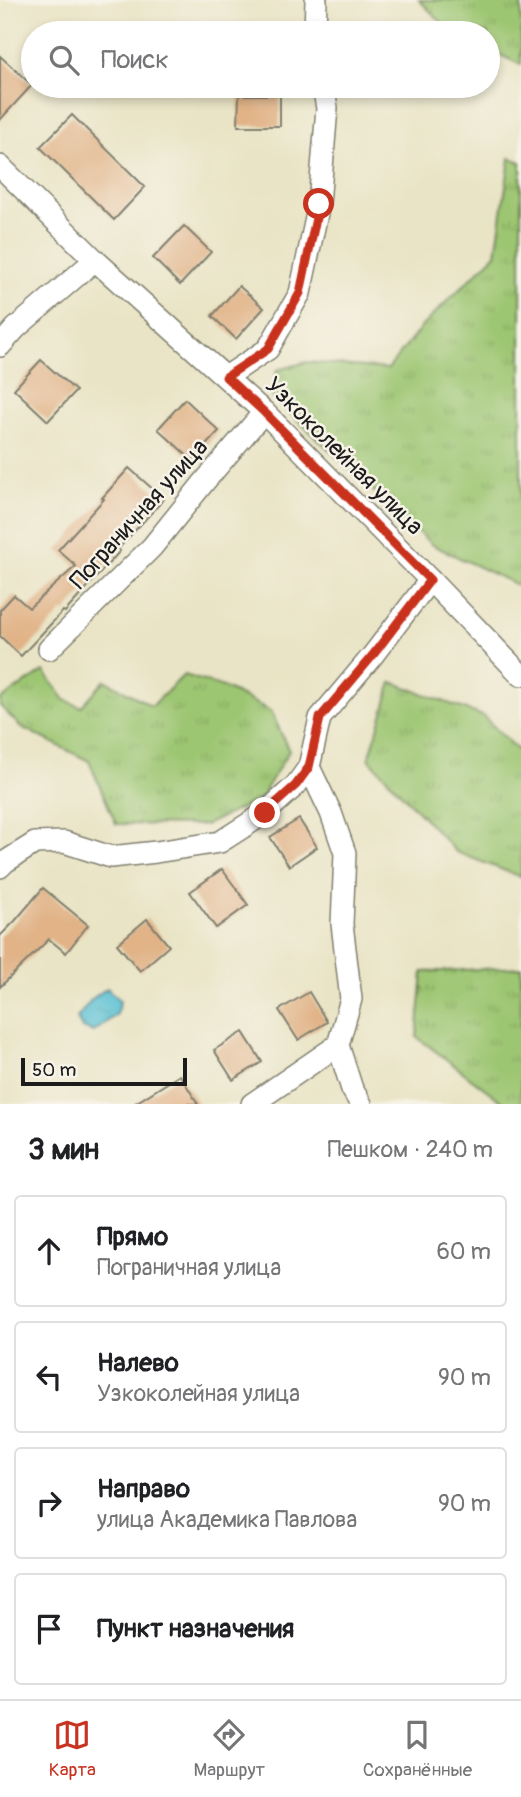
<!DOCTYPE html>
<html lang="ru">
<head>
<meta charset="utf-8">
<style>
  :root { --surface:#fff; --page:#f2f2f2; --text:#202124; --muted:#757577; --line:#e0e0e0; --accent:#c8321e }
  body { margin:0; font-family:Pangolin,sans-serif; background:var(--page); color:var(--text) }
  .scale { position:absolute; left:21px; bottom:18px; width:166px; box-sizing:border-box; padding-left:7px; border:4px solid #1c1c1c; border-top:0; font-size:19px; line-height:24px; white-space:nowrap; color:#1c1c1c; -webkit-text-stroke:5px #f7f3e8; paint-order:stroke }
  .stop { position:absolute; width:21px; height:21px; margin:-16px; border:5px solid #c8321e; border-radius:50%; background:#fff }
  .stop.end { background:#c8321e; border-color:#fff; box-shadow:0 2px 7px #0008 }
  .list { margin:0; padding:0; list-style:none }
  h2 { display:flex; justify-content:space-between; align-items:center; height:91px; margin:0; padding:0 28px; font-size:30px }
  h2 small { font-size:23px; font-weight:400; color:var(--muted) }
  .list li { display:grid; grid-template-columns:46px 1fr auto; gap:21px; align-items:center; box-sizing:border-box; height:112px; margin:0 14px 14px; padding:0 14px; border:2px solid var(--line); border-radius:7px }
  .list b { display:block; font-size:26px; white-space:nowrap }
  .list p { margin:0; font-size:23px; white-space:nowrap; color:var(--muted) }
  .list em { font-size:23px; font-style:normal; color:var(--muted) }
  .icon { flex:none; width:38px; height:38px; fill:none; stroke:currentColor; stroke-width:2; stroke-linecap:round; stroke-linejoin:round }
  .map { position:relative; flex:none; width:521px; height:1104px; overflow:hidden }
  .search { position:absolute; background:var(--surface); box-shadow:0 4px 10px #0003; left:21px; right:21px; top:21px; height:77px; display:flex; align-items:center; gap:18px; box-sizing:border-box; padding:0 24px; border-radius:38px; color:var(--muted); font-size:26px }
  .sheet { height:595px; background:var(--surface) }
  nav { display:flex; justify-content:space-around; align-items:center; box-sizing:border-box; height:98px; border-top:2px solid var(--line); background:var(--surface); font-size:19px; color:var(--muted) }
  nav a { display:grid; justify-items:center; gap:4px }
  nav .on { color:var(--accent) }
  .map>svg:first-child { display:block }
</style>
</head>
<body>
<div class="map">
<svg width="521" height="1104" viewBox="0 0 521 1104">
  <defs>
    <pattern id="grass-tufts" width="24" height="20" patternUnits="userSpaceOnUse" patternTransform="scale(1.75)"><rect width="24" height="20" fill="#9dc672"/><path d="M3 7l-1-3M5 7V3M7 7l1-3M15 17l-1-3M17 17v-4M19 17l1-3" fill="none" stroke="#87aa62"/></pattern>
    <pattern id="water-ripples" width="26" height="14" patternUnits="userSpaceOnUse" patternTransform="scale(1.75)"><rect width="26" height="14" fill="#57c0d4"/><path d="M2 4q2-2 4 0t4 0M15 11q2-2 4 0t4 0" fill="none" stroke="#4ba4b5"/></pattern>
  </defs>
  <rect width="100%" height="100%" fill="#f7f3e8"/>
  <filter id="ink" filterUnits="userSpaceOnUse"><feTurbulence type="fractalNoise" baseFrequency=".0143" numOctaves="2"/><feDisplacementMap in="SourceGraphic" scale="14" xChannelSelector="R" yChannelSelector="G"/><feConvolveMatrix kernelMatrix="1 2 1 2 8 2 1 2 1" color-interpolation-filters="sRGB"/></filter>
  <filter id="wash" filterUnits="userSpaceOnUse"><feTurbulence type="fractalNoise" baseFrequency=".00686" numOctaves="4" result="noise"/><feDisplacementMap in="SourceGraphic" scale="28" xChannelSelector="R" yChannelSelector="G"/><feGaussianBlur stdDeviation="1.57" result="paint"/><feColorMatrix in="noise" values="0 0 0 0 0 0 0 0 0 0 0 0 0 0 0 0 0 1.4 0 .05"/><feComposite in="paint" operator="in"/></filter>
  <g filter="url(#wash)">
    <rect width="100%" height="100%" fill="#e9e4c5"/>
    <g fill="url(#grass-tufts)" stroke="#5c7147" stroke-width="2">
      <polygon points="419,0 521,0 521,65 488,49 488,33 459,33 445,26"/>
      <polygon points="510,158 521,162 521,587 432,545 272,397 277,370 307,362 388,369 423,325 496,254"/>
      <polygon points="44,671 65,700 81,707 105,680 152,706 184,675 223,687 271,711 289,751 260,799 206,825 116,824 89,761 21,727 0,706 0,700"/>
      <polygon points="392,682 483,716 521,753 521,877 456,852 369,759"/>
      <polygon points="521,967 521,1104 505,1104 417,1037 423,972"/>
    </g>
    <polygon fill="url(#water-ripples)" stroke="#3a6e78" stroke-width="2" points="107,988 120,1001 117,1014 94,1032 82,1028 77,1018 92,999"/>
    <g id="blocks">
      <g fill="#e1b387">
        <polygon points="0,56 32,85 0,120"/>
        <polygon points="239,95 280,95 280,126 238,126"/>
        <polygon points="72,115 145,187 114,220 40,147"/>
        <polygon points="184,226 211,252 180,285 153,258"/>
        <polygon points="239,286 264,308 236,339 212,316"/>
        <polygon points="41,360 76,391 48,421 14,389"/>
        <polygon points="185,399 219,431 192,460 158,429"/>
        <polygon points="129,468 164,499 118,549 120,551 65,612 63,611 21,656 0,636 0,610 14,595 29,608 76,566 58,550 104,499 102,498"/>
        <polygon points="299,819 317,847 289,866 270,837"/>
        <polygon points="222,869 248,905 216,928 190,892"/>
        <polygon points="43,888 88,925 66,953 49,939 0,987 0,936 15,921"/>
        <polygon points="147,919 169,946 140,971 117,944"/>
        <polygon points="309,992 327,1022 298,1040 279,1010"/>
        <polygon points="243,1032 262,1062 233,1080 214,1050"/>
        <polygon points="180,1075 198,1104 134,1104"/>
      </g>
    </g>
  </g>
  <g filter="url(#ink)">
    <use href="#blocks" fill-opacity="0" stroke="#828070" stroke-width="2"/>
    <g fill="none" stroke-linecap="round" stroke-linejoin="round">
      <defs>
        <g id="minor">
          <polyline points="315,33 316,0"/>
          <polyline points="0,166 95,260 264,412 430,580 521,675"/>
          <polyline points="0,346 16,328 95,260"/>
          <polyline points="226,377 268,349 300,293 319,204 327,108 323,86"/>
          <polyline points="49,649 152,547 205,481 264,412"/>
          <polyline points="309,767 331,813 345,853 342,924 351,999 338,1045"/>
          <polyline points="0,867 5,862 35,843 64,842 111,857 156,852 220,842 265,813 296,785 309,767 320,718 373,655 430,580"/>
          <polyline points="338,1045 352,1089 361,1104"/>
          <polyline points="252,1104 338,1045"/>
        </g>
      </defs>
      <use href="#minor" stroke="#828070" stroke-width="24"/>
      <use href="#minor" stroke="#fff" stroke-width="21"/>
    </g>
  </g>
  <g fill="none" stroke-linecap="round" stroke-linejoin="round" filter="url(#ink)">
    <polyline stroke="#c8321e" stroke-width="9" points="265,813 296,785 309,767 320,718 373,655 430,580 264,412 226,377 268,349 300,293 319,204"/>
  </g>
  <g text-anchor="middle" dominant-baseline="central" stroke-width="5" stroke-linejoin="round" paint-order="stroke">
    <g font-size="24" fill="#1c1c1c" stroke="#f7f3e8">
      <text transform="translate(344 456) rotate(45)">Узкоколейная улица</text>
      <text transform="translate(139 514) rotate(-48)">Пограничная улица</text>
    </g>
  </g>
</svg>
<div class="scale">50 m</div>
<div class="stop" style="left:319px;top:204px"></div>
<div class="stop end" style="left:265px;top:813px"></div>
<div class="search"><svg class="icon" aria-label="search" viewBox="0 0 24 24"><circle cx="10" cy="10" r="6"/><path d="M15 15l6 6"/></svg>Поиск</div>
</div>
<section class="sheet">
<h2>3 мин<small>Пешком · 240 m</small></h2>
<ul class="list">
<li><svg class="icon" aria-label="ahead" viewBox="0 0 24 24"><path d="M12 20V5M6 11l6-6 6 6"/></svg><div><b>Прямо</b><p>Пограничная улица</p></div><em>60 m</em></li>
<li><svg class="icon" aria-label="left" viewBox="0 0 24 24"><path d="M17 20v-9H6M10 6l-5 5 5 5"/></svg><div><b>Налево</b><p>Узкоколейная улица</p></div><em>90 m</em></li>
<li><svg class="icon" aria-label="right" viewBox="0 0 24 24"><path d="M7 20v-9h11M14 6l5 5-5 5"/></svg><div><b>Направо</b><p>улица Академика Павлова</p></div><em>90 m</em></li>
<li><svg class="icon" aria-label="arrive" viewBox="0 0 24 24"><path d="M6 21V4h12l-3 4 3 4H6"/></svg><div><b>Пункт назначения</b></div></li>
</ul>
</section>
<nav>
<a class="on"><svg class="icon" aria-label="map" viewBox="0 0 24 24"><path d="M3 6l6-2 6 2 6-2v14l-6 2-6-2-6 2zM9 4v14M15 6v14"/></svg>Карта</a>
<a><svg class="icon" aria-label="directions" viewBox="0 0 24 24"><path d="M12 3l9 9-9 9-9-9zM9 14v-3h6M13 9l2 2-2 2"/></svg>Маршрут</a>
<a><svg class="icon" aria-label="saved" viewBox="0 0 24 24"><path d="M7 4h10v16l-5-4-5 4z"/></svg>Сохранённые</a>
</nav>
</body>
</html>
